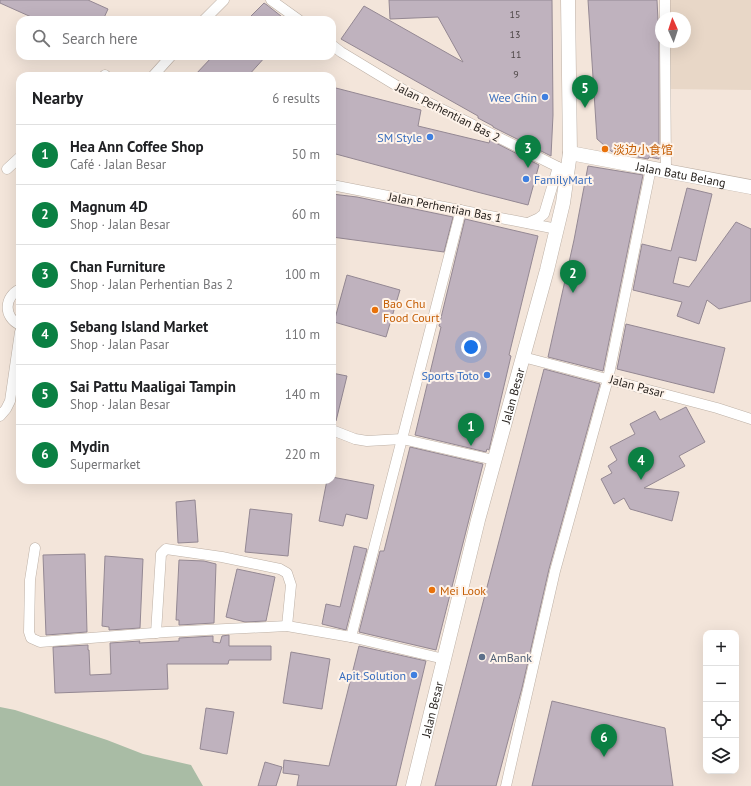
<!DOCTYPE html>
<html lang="en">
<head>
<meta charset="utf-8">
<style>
  :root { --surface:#fff; --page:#f2f2f2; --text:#202124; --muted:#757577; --line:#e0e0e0; --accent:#0b8043 }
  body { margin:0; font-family:"PT Sans","Noto Sans SC",sans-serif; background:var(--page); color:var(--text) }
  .controls { position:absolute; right:12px; bottom:12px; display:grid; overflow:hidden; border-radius:8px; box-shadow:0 4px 16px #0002 }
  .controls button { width:36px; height:36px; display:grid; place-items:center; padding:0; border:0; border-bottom:1px solid var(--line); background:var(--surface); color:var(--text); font:20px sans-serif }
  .compass { position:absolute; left:655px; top:12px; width:36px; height:36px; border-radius:50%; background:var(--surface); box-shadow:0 4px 16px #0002; rotate:357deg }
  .you { position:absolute; left:471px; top:347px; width:14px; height:14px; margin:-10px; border:3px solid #fff; border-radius:50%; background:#1a73e8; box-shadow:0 0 0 6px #1a73e833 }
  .badge { display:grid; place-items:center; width:26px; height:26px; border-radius:50%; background:var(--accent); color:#fff; font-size:13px; font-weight:700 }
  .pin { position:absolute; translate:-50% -33px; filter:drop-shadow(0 1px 2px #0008) }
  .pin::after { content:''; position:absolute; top:21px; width:14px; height:12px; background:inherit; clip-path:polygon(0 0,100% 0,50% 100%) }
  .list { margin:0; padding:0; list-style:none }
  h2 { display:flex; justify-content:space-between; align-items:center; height:52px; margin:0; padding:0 16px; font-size:17px }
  h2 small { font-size:13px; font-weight:400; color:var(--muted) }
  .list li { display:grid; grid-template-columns:26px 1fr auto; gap:12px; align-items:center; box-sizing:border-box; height:60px; padding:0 16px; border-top:1px solid var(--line) }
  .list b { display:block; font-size:15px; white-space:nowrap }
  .list p { margin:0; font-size:13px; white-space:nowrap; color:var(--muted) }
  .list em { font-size:13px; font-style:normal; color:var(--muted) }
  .icon { flex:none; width:22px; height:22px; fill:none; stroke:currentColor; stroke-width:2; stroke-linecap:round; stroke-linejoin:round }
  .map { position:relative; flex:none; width:751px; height:786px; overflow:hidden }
  .search { position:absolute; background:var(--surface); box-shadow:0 4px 16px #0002; left:16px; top:16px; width:320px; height:44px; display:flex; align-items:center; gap:10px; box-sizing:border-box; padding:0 14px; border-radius:12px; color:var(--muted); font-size:15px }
  .panel { position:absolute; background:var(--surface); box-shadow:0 4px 16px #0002; left:16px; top:72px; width:320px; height:412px; border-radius:12px }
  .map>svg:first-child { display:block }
</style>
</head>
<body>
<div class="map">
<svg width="751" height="786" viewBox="0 0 751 786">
  <rect width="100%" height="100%" fill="#f3e5da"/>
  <polygon fill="#e8d7c7" points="670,0 751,0 751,90 670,89 670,42 685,42 685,18 670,18"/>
  <polygon fill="#a9bca5" points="0,707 15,710 107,740 143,754 191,765 203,786 0,786"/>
  <g fill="#bfb2be" stroke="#948893">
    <polygon points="0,0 88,0 108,9 103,20 38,20 0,3"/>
    <polygon points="389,0 552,0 553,115 551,156 493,127 493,126 478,118 478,116 341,39 364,6 463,62 438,17 390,19"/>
    <polygon points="588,0 657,0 659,41 659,159 649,157 648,159 612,152 597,139"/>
    <polygon points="264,3 267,5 286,20 247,20"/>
    <polygon points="213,56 266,56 248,76 194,76"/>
    <polygon points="332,87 421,110 418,126 489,143 490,140 539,165 528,205 477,192 332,153"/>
    <polygon points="588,166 643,175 603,371 548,357 574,240"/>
    <polygon points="687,188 712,194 696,261 679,257 673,283 689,287 736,222 751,229 751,301 719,309 707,300 699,324 677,316 682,302 633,290 642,244 671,251"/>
    <polygon points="332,194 357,197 453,217 444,252 332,237"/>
    <polygon points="465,219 538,236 509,355 511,356 489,450 487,449 486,452 415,435 441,327 439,326"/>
    <polygon points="347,275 400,290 386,337 334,322"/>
    <polygon points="626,324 725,348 714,393 617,369"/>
    <polygon points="544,369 600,384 549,569 522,688 496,786 435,786"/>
    <polygon points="332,373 347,376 336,421 332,421"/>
    <polygon points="686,407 705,442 679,456 685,466 644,488 679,492 672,521 630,509 624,498 614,504 601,479 612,473 608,466 617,460 610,447 635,434 630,424 655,411 660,420"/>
    <polygon points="410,447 483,464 436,650 359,632 380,551 384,551"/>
    <polygon points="332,477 374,485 367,519 346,514 343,526 319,521 327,480 332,480"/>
    <polygon points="195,500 198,542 178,543 176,502"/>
    <polygon points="250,509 292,514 288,556 245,552"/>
    <polygon points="354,546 367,549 346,630 322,624 326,604 340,607"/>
    <polygon points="85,554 87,632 46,635 43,555"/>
    <polygon points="105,556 143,559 140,628 109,630 109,627 102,626"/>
    <polygon points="179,560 204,561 216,564 214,623 179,625 179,620 176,620"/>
    <polygon points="237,569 275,577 266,621 245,622 226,617"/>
    <polygon points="229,635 229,646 271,646 271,660 229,660 228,664 167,664 168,689 55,693 53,647 88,645 88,650 89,650 90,675 111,674 110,643 140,641 139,643 179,641 179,638 213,636 213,642 220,643 222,636"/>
    <polygon points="359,646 426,661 396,786 297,786 299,775 283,773 284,760 329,766"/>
    <polygon points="291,652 330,659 322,709 283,703"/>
    <polygon points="552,701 665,728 673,786 532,786"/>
    <polygon points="206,708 234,712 227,754 200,749"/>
    <polygon points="265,762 282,767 276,786 258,786"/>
  </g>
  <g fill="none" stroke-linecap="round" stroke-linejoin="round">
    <defs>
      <g id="street">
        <polyline points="271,0 299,20"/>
        <polyline points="665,0 665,18"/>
        <polyline points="204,20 224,0"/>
        <polyline points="665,42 666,171"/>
        <polyline points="332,45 341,52 407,92 568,172"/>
        <polyline points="104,76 105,75 106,76"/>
        <polyline points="153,76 171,56"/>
        <polyline points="7,169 20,157"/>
        <polyline points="332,185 557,229"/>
        <polyline points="528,223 539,218 544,214 558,167"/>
        <path d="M20,289C4,297 3,317 20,325"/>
        <polyline points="523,357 717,408 751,419"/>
        <polyline points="0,416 6,409 10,401 20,332"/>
        <polyline points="332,430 355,439 367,441 402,439 494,460"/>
        <polyline points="35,548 30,580 29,632 31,638 40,642 166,632 287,626 351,637 444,659"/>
        <polyline points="156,633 161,554 166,549 222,557 280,569 287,573 291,585 287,626"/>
        <polyline points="351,637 461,210"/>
        <polyline points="506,786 555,571 608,379 651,168"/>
      </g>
      <g id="secondary">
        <path id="s1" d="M570,153L751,187"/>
        <path id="s2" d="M413,786L478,520L547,270L563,203L570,153L568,0"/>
      </g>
    </defs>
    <use href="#street" stroke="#bdb0a5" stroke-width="11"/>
    <use href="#secondary" stroke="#bdb0a5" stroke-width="15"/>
    <use href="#street" stroke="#fff" stroke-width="10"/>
    <use href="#secondary" stroke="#fff" stroke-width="14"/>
  </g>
  <g fill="#3f7fe0" stroke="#fef3ea" stroke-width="1.5">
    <circle cx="545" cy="97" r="4"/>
    <circle cx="430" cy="137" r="4"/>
    <circle cx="526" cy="179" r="4"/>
    <circle cx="487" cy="375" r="4"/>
    <circle cx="414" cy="675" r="4"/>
  </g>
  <g fill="#e8710a" stroke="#fef3ea" stroke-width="1.5">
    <circle cx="605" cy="149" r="4"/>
    <circle cx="375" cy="310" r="4"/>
    <circle cx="432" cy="590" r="4"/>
  </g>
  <circle fill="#5c6f8a" stroke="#fef3ea" stroke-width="1.5" cx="482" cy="657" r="4"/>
  <g text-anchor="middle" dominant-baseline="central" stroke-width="4" stroke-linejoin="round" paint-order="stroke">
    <g font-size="10" fill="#4e4747">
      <text x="515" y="14">15</text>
      <text x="515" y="34">13</text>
      <text x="516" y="54">11</text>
      <text x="516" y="74">9</text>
    </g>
    <g font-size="12" fill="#366cbe" stroke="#fef3ea" text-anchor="end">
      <text x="537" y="97">Wee Chin</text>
      <text x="422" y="137">SM Style</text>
      <text x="534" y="179" text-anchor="start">FamilyMart</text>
      <text x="479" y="375">Sports Toto</text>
      <text x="406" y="675">Apit Solution</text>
    </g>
    <g font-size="12" fill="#28231f" stroke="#fef3ea">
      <text transform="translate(448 112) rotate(27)">Jalan Perhentian Bas 2</text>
      <text stroke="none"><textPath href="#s1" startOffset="113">Jalan Batu Belang</textPath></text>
      <text transform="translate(445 207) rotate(11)">Jalan Perhentian Bas 1</text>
      <text transform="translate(637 386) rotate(15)">Jalan Pasar</text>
      <text stroke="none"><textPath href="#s2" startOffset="403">Jalan Besar</textPath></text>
      <text stroke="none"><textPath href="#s2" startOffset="79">Jalan Besar</textPath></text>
    </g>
    <g font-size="12" fill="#c56008" stroke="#fef3ea" text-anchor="start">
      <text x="613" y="149">淡边小食馆</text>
      <text x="383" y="303">Bao Chu<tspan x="383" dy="14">Food Court</tspan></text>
      <text x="440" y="590">Mei Look</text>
    </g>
    <g font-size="12" fill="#4e5e75" stroke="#fef3ea" text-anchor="start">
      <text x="490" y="657">AmBank</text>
    </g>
  </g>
</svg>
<div class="controls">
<button>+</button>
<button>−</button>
<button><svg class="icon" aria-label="locate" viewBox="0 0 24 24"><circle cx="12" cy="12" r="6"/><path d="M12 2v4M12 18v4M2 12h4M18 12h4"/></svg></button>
<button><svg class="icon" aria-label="layers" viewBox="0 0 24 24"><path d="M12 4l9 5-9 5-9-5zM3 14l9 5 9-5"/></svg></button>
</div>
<svg class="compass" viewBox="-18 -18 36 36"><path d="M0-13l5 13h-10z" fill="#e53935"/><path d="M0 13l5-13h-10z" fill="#757577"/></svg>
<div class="you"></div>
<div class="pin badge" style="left:471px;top:446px">1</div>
<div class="pin badge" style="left:573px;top:293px">2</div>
<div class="pin badge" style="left:528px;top:168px">3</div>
<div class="pin badge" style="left:641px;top:480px">4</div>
<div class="pin badge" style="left:585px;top:108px">5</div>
<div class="pin badge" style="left:604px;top:757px">6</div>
<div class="search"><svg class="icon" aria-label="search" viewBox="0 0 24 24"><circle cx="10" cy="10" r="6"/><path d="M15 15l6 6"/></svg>Search here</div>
<section class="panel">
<h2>Nearby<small>6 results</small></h2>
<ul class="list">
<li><span class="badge">1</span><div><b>Hea Ann Coffee Shop</b><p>Café · Jalan Besar</p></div><em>50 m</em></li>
<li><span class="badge">2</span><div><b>Magnum 4D</b><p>Shop · Jalan Besar</p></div><em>60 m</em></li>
<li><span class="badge">3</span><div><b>Chan Furniture</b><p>Shop · Jalan Perhentian Bas 2</p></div><em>100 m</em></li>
<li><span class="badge">4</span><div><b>Sebang Island Market</b><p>Shop · Jalan Pasar</p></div><em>110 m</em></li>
<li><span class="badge">5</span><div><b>Sai Pattu Maaligai Tampin</b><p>Shop · Jalan Besar</p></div><em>140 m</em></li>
<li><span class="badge">6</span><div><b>Mydin</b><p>Supermarket</p></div><em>220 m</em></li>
</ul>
</section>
</div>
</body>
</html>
